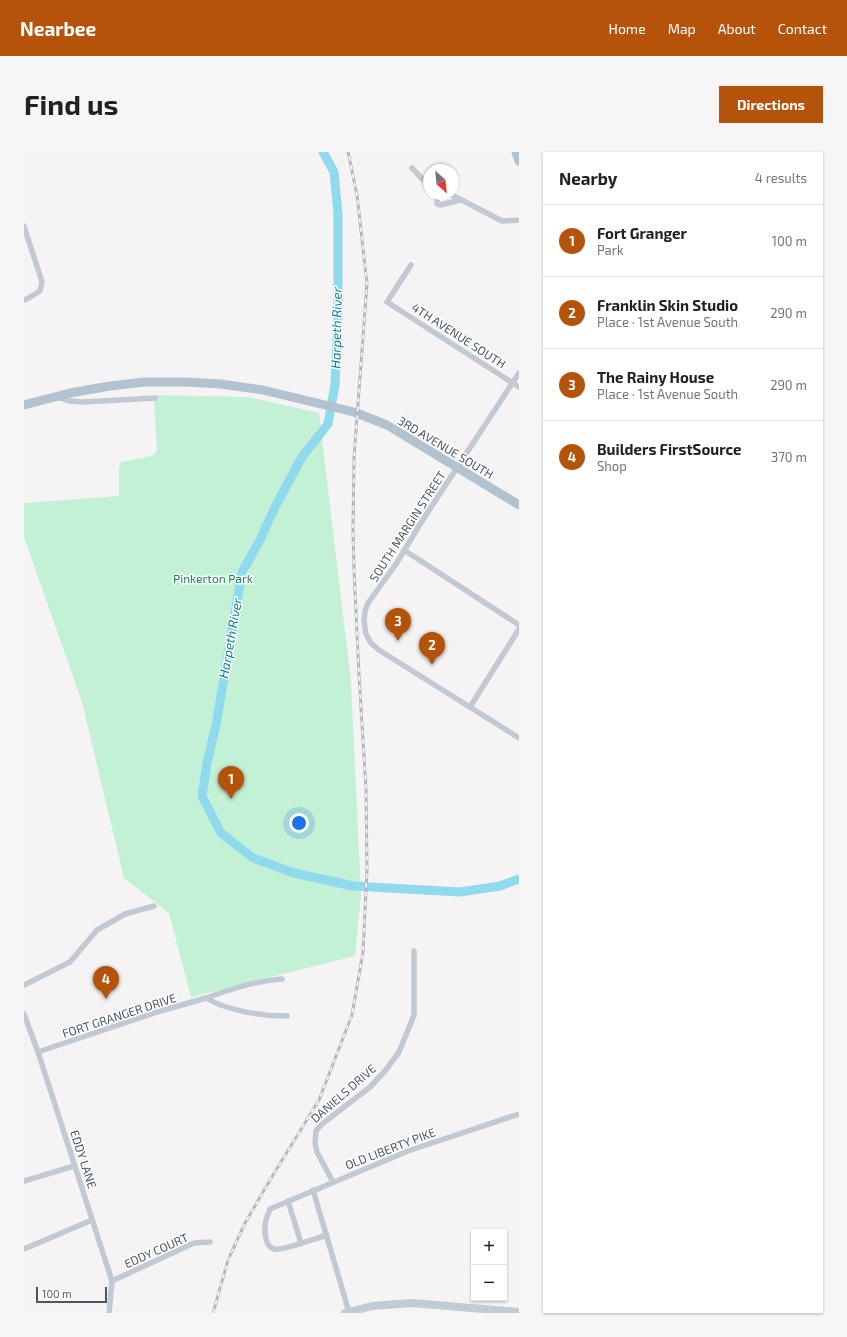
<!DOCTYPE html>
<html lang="en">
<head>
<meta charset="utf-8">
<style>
  :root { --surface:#fff; --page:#f6f6f6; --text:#202124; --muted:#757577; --line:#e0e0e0; --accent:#b45309 }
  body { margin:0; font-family:"Exo 2",sans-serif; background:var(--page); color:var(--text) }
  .controls { position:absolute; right:12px; bottom:12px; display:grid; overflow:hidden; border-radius:0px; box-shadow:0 1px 3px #0004 }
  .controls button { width:36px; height:36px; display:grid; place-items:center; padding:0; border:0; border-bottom:1px solid var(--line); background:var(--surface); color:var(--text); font:20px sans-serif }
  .compass { position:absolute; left:399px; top:12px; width:36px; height:36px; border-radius:50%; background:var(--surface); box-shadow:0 1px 3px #0004; rotate:153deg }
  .scale { position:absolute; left:12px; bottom:10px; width:71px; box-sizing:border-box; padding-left:4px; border:2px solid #4a5661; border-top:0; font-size:11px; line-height:14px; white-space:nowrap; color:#4a5661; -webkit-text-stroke:3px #fff; paint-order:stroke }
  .you { position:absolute; left:275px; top:671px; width:14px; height:14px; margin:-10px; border:3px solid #fff; border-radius:50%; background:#1a73e8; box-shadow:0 0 0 6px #1a73e833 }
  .badge { display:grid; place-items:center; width:26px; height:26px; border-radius:50%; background:var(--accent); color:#fff; font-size:13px; font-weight:700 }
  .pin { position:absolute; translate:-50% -33px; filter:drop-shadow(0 1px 2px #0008) }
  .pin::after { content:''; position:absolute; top:21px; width:14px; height:12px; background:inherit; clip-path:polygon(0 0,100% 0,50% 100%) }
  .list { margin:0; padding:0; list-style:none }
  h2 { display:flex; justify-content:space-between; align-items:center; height:52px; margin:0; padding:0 16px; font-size:17px }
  h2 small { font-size:13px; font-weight:400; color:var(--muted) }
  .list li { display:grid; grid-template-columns:26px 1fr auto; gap:12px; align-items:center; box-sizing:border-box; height:72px; padding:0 16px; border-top:1px solid var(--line) }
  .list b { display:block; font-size:15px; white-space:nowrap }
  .list p { margin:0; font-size:13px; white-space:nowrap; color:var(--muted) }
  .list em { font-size:13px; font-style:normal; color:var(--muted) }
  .map { position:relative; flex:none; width:495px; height:1161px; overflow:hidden; border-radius:0px }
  header { display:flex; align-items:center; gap:24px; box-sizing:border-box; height:56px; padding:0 20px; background:var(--accent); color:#fff }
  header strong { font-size:19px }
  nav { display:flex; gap:22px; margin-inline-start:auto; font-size:14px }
  .intro { display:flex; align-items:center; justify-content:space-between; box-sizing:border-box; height:96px; padding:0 24px }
  h1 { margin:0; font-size:28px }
  .button { padding:10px 18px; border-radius:0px; background:var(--accent); color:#fff; font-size:14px; font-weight:700 }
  main { display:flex; gap:24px; padding:0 24px }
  aside { flex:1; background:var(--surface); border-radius:0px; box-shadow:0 1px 3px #0004 }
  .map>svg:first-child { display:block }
</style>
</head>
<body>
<header>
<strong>Nearbee</strong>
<nav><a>Home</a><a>Map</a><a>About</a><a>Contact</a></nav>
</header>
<div class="intro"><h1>Find us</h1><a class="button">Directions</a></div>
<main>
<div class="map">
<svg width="495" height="1161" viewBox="0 0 495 1161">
  <rect width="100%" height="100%" fill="#f5f3f3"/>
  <polygon fill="#c3f1d5" points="130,243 224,245 295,261 327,530 337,743 331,804 167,845 145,761 100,726 58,550 0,385 0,351 95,344 95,316 97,310 128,304 133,299"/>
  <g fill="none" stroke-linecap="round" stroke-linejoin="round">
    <polyline stroke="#90daee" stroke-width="9" points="299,0 310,20 314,62 314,164 311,233 304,272 278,305 251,355 236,388 218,420 192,573 183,611 178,644 197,681 229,706 270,721 329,734 436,740 476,734 495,727"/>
    <g stroke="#c1cad2" stroke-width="5.5">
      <polyline points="388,16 405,34"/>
      <polyline points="437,48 416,53 413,52 413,48 415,44 422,42 428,43 478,69 495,68"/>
      <polyline points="0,74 18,130 16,139 3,147 0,148"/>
      <polyline points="387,113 363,150 495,235"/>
      <polyline points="495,221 398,369 372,412 344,451 341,459 340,469 342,482 347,491 355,498 495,586"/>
      <polyline points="33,245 45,249 59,250 131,246"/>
      <polyline points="380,398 495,473"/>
      <polyline points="446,555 495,477"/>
      <polyline points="0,833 46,810 73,778 101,762 130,754"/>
      <path d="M182,846C207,837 231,829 258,827"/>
      <polyline points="0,862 14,900 88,1129 85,1161"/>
      <path d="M14,900L133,860L182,846C204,859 238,864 263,864"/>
      <polyline points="0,1029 50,1014"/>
      <polyline points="309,1030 293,1000 291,991 292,979 298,972 346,935 361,919 375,900 390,863 390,799"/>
      <polyline points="289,1038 325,1160"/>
      <polyline points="264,1049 277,1091"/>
      <path d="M303,1083C292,1086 260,1099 250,1097C240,1094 240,1076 242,1068C243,1064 245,1060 246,1057L384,999L495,962"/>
      <polyline points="0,1097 68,1068"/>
      <polyline points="88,1129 170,1091 186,1090"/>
    </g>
    <polyline stroke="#c1cbd6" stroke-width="8" points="321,1161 348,1154 388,1151 495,1160"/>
    <g stroke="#b3c2d1" stroke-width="9">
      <polyline points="492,0 495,9"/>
      <polyline points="0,253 46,241 86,234 120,230 162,230 197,232 239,238 330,260 363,273 495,353"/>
    </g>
    <defs>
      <polyline id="rail" points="189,1161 204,1108 221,1071 249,1023 295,948 328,863 339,800 343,718 342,637 335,523 330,418 329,378 330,305 343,132 333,43 324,0"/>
    </defs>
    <use href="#rail" stroke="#b5b8bd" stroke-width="3"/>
    <use href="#rail" stroke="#fff" stroke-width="1.5" stroke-dasharray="4.5" stroke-linecap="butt"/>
  </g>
  <g text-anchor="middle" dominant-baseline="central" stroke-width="3" stroke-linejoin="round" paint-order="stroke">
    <g font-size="12" fill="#4a5661" stroke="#fff">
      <text transform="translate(435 183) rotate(33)">4TH AVENUE SOUTH</text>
      <text transform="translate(422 295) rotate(31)">3RD AVENUE SOUTH</text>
      <text transform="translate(383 374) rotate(-57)">SOUTH MARGIN STREET</text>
      <text transform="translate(95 863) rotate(-18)">FORT GRANGER DRIVE</text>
      <text transform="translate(319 941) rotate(-41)">DANIELS DRIVE</text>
      <text transform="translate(366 996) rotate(-21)">OLD LIBERTY PIKE</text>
      <text transform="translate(60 1007) rotate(72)">EDDY LANE</text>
      <text transform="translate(132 1098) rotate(-24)">EDDY COURT</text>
    </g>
    <g font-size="12" fill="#17864f" stroke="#fff">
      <text x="189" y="426">Pinkerton Park</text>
    </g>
    <g font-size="13" font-style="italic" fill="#0c7c9b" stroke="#fff">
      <text transform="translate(312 176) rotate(-89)">Harpeth River</text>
      <text transform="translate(206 486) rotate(-80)">Harpeth River</text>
    </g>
  </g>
</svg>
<div class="controls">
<button>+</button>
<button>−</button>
</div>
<svg class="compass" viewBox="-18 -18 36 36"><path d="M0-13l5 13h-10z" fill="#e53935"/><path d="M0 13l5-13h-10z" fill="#757577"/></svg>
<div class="scale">100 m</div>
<div class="you"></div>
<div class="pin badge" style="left:207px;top:647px">1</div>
<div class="pin badge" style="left:408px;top:513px">2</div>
<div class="pin badge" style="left:374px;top:489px">3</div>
<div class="pin badge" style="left:82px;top:847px">4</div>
</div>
<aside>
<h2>Nearby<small>4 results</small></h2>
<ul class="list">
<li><span class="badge">1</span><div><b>Fort Granger</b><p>Park</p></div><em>100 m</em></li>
<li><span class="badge">2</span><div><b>Franklin Skin Studio</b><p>Place · 1st Avenue South</p></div><em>290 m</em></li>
<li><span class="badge">3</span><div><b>The Rainy House</b><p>Place · 1st Avenue South</p></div><em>290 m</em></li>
<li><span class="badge">4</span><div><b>Builders FirstSource</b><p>Shop</p></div><em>370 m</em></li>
</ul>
</aside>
</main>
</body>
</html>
